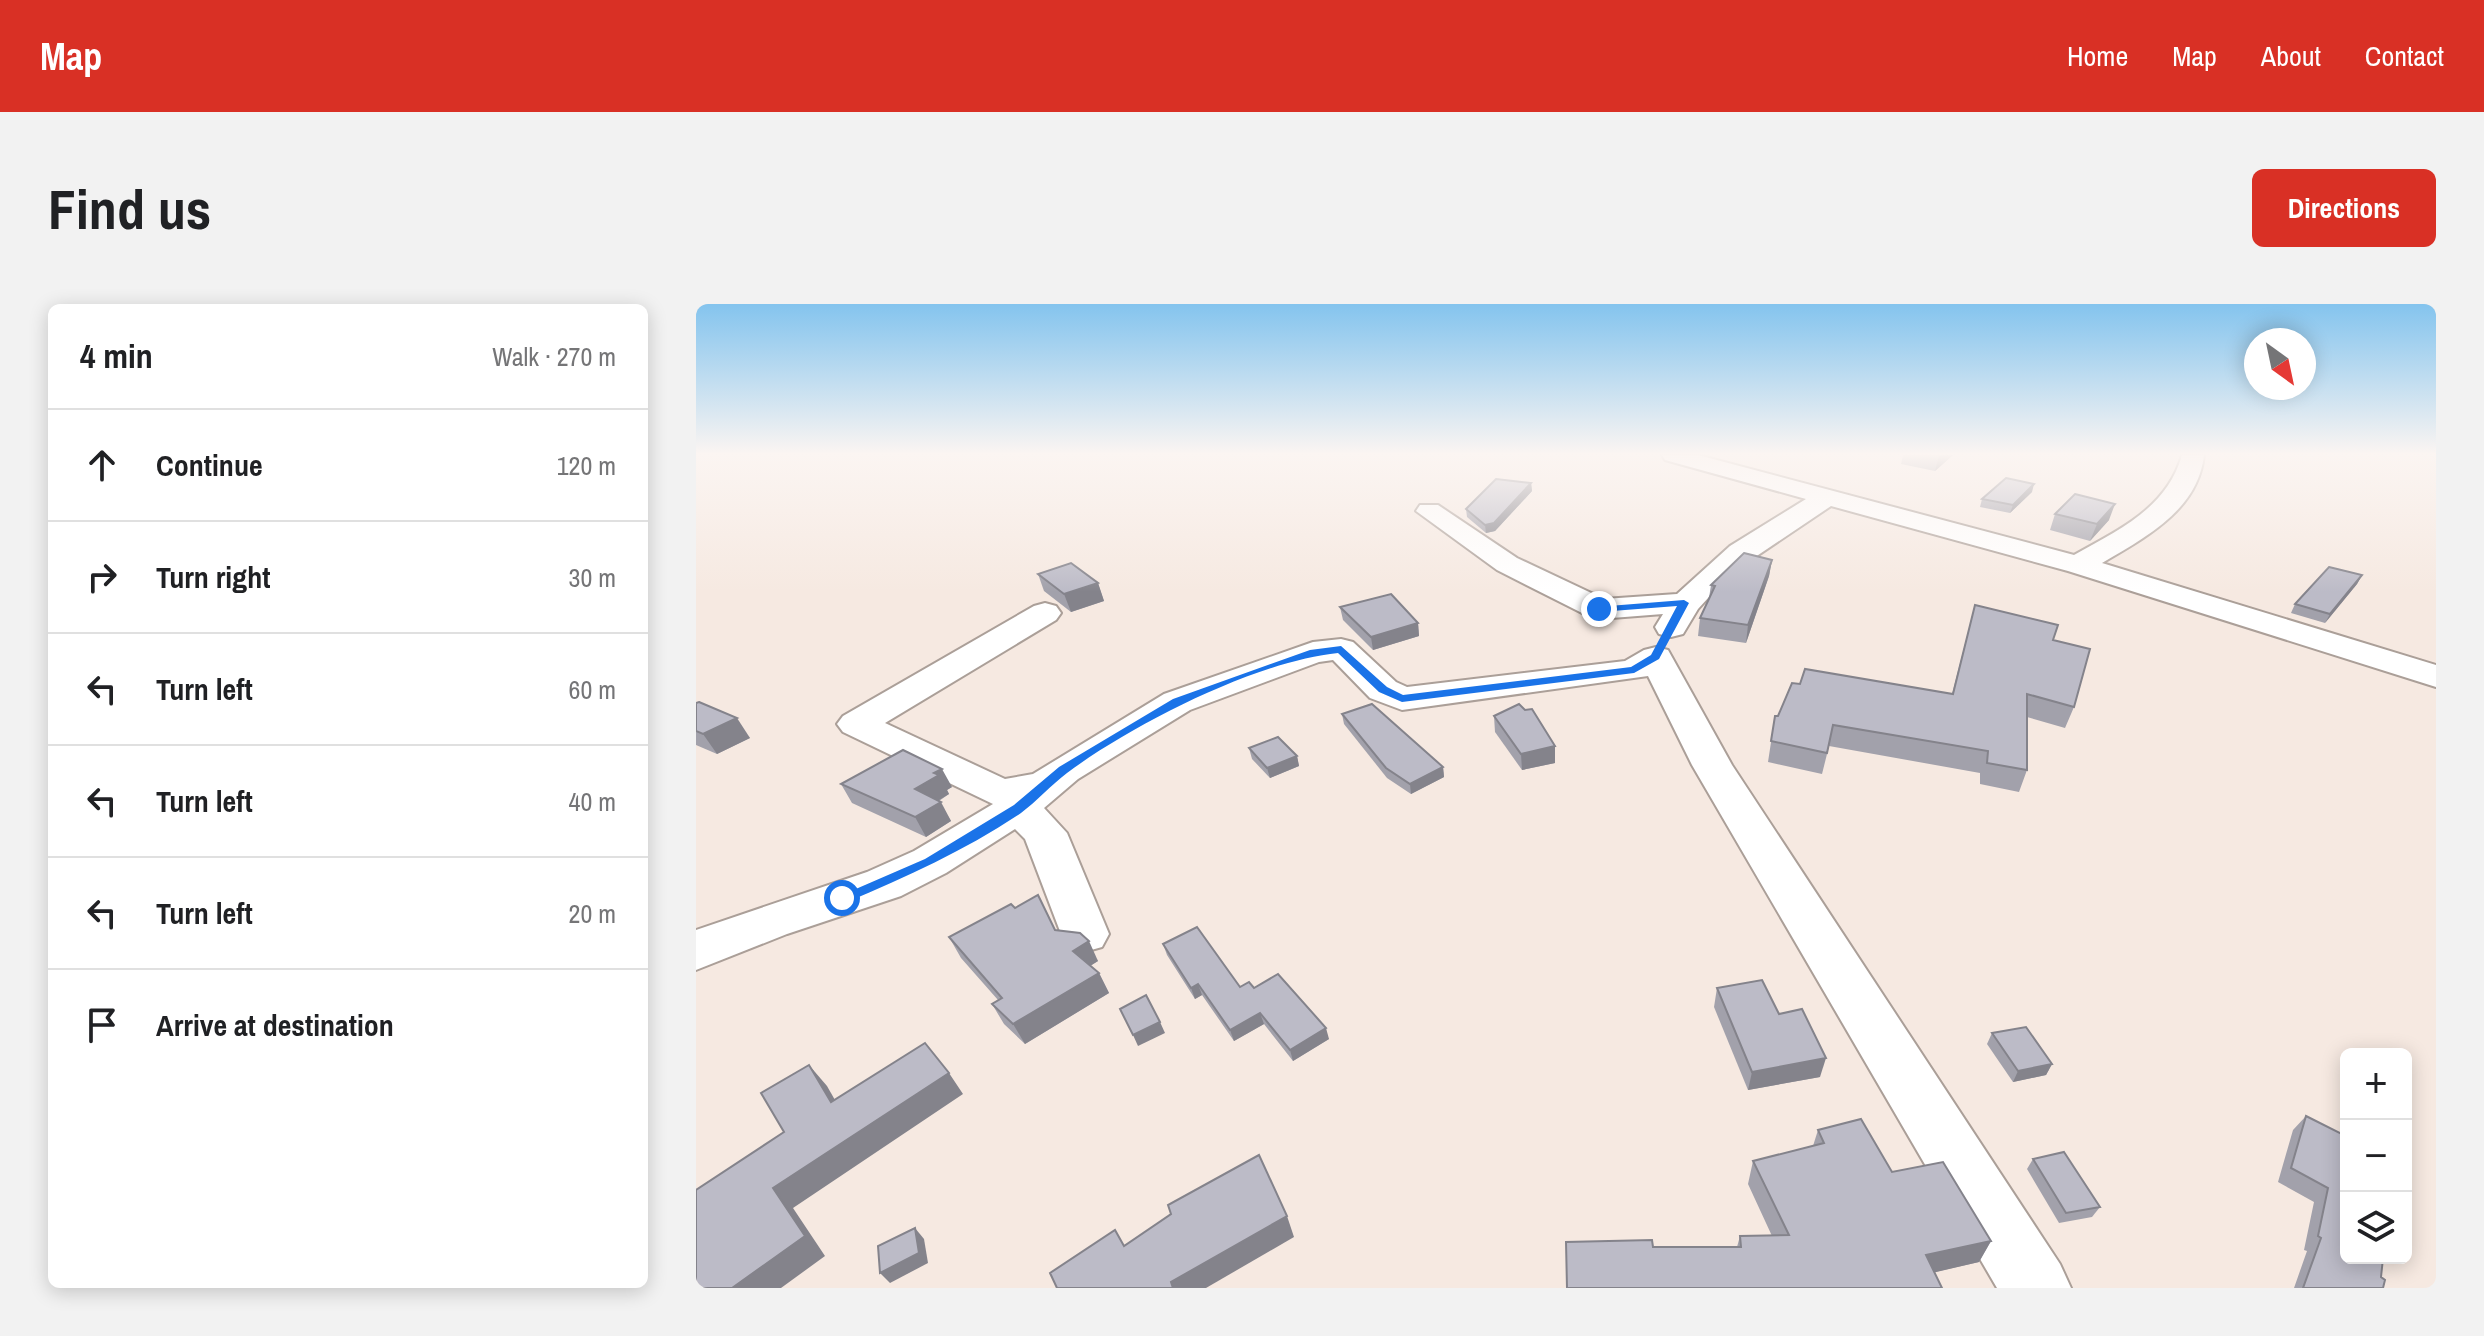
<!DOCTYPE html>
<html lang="en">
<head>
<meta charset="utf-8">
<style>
  :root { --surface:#fff; --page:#f2f2f2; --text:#202124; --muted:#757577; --line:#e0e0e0; --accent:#d93025 }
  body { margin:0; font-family:"Archivo Narrow",sans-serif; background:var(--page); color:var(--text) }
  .controls { position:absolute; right:24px; bottom:24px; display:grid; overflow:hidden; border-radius:12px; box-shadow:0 4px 20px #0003 }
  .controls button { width:72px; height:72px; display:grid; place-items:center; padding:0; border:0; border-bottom:2px solid var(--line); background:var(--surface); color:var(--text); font:40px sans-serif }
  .compass { position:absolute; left:1548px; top:24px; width:72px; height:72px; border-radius:50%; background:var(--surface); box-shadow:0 4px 20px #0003; rotate:147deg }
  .stop { position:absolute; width:24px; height:24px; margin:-18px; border:6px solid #1a73e8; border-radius:50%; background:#fff }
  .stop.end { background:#1a73e8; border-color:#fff; box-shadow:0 2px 8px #0008 }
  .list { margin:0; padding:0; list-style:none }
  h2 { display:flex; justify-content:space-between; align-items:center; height:104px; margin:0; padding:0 32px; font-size:34px }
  h2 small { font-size:26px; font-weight:400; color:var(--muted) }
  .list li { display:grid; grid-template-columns:52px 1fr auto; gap:24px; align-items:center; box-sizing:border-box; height:112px; padding:0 32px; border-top:2px solid var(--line) }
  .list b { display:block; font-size:30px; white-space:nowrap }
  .list em { font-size:26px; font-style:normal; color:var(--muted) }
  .icon { flex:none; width:44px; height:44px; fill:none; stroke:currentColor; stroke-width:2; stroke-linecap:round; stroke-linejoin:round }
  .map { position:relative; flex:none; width:1740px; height:984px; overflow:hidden; border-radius:12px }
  header { display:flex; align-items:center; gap:48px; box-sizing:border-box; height:112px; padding:0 40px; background:var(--accent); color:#fff }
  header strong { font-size:38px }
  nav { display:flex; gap:44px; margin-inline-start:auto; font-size:28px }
  .intro { display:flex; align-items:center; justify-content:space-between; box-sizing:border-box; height:192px; padding:0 48px }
  h1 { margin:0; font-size:56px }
  .button { padding:20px 36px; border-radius:12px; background:var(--accent); color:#fff; font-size:28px; font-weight:700 }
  main { display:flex; gap:48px; padding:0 48px }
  aside { flex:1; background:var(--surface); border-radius:12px; box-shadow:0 4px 20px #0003 }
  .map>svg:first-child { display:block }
</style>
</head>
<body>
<header>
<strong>Map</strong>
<nav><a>Home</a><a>Map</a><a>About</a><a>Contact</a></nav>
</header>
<div class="intro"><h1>Find us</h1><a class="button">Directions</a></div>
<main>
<aside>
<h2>4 min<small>Walk · 270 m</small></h2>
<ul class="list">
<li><svg class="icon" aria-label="ahead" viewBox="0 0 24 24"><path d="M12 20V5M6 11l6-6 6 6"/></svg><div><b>Continue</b></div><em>120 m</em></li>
<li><svg class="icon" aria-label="right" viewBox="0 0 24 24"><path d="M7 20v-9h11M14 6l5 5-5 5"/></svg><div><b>Turn right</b></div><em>30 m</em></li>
<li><svg class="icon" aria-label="left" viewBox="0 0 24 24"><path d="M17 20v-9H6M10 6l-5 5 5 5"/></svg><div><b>Turn left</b></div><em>60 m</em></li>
<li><svg class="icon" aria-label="left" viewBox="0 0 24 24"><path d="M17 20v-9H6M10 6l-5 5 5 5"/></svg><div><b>Turn left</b></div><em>40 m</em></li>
<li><svg class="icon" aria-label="left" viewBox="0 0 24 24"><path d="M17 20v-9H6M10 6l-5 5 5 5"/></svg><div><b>Turn left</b></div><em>20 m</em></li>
<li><svg class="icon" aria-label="arrive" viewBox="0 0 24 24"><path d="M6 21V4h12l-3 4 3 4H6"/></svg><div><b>Arrive at destination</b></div></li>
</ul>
</aside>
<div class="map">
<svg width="1740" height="984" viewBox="0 0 1740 984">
  <rect width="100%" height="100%" fill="#f6e9e1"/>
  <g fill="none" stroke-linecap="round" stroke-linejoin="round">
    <defs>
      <g id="minor">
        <path d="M966,151H1002L1378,251C1424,225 1471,204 1486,151H1508C1502,206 1450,233 1406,259L1740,361V383L1372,267L1135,202L1034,270L1002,305L987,330L975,333L963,330L959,323L967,310L903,315L892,312L801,266L720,207L724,201H742L821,254L908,295L981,290L1034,242L1110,195L969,156Z"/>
        <polygon points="349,299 360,302 365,309 360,316 189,419 309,475 337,470 468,390 617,338 645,335 657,338 700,378 711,383 929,357 948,346 960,343 972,346 1036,461 1364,960 1375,984 1301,984 996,461 952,372 706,406 674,394 637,356 623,358 494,406 382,475 348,504 371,529 413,630 406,643 388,648 370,643 329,535 319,525 250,569 205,592 91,630 0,666 0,626 171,568 218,547 297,500 147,428 141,420 147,412 338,302"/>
      </g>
    </defs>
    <use href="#minor" stroke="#ab9f98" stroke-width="4"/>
    <use href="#minor" fill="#fff" fill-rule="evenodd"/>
  </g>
  <g fill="#a2a1ab">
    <polygon points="1207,151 1257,151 1239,167 1205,160"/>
    <polygon points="835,179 836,187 799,227 790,229 771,213 770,205"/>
    <polygon points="1336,188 1314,209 1284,203 1286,195"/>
    <polygon points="1359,210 1413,216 1394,237 1354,226"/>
    <polygon points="1076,256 1073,272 1050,339 1002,332 1004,314 1013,294 1015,281"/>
    <polygon points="342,270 402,279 408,297 375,308 348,287"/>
    <polygon points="1666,271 1661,280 1629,319 1595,309 1599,300"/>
    <polygon points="1279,301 1357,336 1378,403 1369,424 1331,413 1331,466 1323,488 1284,480 1284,469 1133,442 1126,470 1072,458 1079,412 1082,412 1104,380 1256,390"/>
    <polygon points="644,303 722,319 723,332 677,346 647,316"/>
    <polygon points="0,399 54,434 21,450 0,441"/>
    <polygon points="646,410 747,463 748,473 715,490 691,474 648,420"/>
    <polygon points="798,412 859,459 826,466 799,428"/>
    <polygon points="553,444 601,452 603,462 574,474 556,455"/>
    <polygon points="145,480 256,483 251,486 253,490 243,497 255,517 230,533 156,499"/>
    <polygon points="319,604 359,626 402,657 394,662 403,669 413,689 329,740 308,720 296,700 302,696 265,654 253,633"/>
    <polygon points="467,640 544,683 558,684 633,735 597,757 568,720 538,737 506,691 499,695 471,651"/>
    <polygon points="1021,684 1083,710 1124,773 1052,786 1018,703"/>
    <polygon points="1296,729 1356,760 1350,771 1317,778 1291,740"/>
    <polygon points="1610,812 1685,973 1687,984 1598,984 1611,947 1608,946 1618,898 1582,878 1597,826"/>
    <polygon points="1122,826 1196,868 1295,937 1283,958 1239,968 957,943 1041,943 1044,932 1076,932 1052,880 1057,857 1117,842"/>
    <polygon points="1337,855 1404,903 1396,913 1363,919 1331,865"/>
  </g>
  <g fill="#84838b">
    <polygon points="1245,151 1257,151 1239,167 1243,152"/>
    <polygon points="835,179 836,187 799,227 790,229 789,221"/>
    <polygon points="1338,180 1336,188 1314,209 1317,201"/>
    <polygon points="1419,200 1413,216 1394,237 1401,220"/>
    <polygon points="1076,256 1073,272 1050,339 1052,321"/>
    <polygon points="1666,271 1661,280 1629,319 1634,310"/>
    <polygon points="402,279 408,297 375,308 368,290"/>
    <polygon points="722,319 723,332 677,346 675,333"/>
    <polygon points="41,414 54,434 21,450 7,430"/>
    <polygon points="859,442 859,459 826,466 825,450"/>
    <polygon points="601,452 603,462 574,474 571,464"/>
    <polygon points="747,463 748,473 715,490 714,480"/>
    <polygon points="246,465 256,483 251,486 253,490 230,504 219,485 238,469"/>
    <polygon points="245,498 255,517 230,533 219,513"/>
    <polygon points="393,637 402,657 386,667 377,647"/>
    <polygon points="403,669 413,689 329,740 317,720"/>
    <polygon points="502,680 506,691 499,695 495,684"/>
    <polygon points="564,709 568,720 538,737 534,726"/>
    <polygon points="464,718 469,729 442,742 437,731"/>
    <polygon points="630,724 633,735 597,757 594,746"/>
    <polygon points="1130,754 1124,773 1052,786 1056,768"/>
    <polygon points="1356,760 1350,771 1317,778 1322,767"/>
    <polygon points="113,761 131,782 152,819 135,798"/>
    <polygon points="253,769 267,790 97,904 129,952 85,984 36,984 77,884"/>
    <polygon points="591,912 598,933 510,984 477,984 475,978"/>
    <polygon points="219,924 228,935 232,959 194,979 184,969"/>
    <polygon points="1295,937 1283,958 1219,973 1230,951"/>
  </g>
  <g fill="#bcbbc7" stroke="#84838b" stroke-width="2">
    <polygon points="1310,174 1338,180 1317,201 1286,195"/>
    <polygon points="800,175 835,179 798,219 789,221 770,205"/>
    <polygon points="1379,190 1419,200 1401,220 1359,210"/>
    <polygon points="1048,249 1076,256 1052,321 1004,314 1019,282 1015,281"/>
    <polygon points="375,259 402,279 368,290 342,270"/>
    <polygon points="1633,263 1666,271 1634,310 1599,300"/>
    <polygon points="695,290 722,319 675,333 644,303"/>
    <polygon points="1279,301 1362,321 1357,336 1394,345 1378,403 1331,390 1331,466 1291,459 1292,447 1137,421 1131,449 1075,437 1079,412 1082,412 1096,379 1104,380 1109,365 1257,390"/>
    <polygon points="3,398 41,414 7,430 0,427 0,399"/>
    <polygon points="676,400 747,463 714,480 690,464 646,410"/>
    <polygon points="823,400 829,406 836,405 859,442 825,450 798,412"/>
    <polygon points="582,433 601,452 571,464 553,444"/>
    <polygon points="207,446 246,465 238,469 243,471 219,485 245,498 219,513 145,480"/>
    <polygon points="342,591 359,626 384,629 393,637 377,647 403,669 317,720 296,700 306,694 253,633 315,600 319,604"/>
    <polygon points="501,623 544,683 553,678 558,684 582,670 630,724 594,746 564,709 534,726 502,680 495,684 467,640"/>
    <polygon points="1066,676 1083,710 1106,705 1130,754 1056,768 1021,684"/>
    <polygon points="450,691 464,718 437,731 424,705"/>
    <polygon points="1330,723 1356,760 1322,767 1296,729"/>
    <polygon points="229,739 253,769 77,884 109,932 36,984 0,984 0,886 88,828 65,789 113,761 135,798"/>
    <polygon points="1610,812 1650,832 1650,954 1687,954 1685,973 1689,976 1687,984 1607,984 1625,934 1622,932 1632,884 1595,864"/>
    <polygon points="1165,815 1196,868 1247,858 1295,937 1230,951 1246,984 871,984 870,938 956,936 957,943 1045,943 1044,932 1093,931 1057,857 1128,839 1122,826"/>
    <polygon points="1368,848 1404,903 1370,909 1337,855"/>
    <polygon points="563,851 591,912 475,978 477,984 361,984 354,969 419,926 428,942 475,910 472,901"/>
    <polygon points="219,924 223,949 184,969 182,942"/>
  </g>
  <linearGradient id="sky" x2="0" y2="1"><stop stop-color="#84c4ee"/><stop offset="0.52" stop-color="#fbf5f2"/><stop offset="1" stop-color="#fbf5f2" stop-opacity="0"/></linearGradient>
  <rect width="1740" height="288" fill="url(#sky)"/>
  <path fill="#1a73e8" d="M988,296L993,299L963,355L938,369L706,398L683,388L642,349C561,357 437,420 371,469C355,481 341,497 325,509C270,546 212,572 151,598H141L139,594L229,555L318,501L363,463L477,395L614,346L645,342L691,383L707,391L935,363L955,351L981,302L903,308L900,303Z"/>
</svg>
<div class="controls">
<button>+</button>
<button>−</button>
<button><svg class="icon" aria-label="layers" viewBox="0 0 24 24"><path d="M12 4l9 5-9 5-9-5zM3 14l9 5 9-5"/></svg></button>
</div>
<svg class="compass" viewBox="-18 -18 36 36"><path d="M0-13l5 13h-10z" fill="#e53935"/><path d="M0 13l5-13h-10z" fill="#757577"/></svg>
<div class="stop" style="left:146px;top:594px"></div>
<div class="stop end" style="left:903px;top:305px"></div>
</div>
</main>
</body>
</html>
